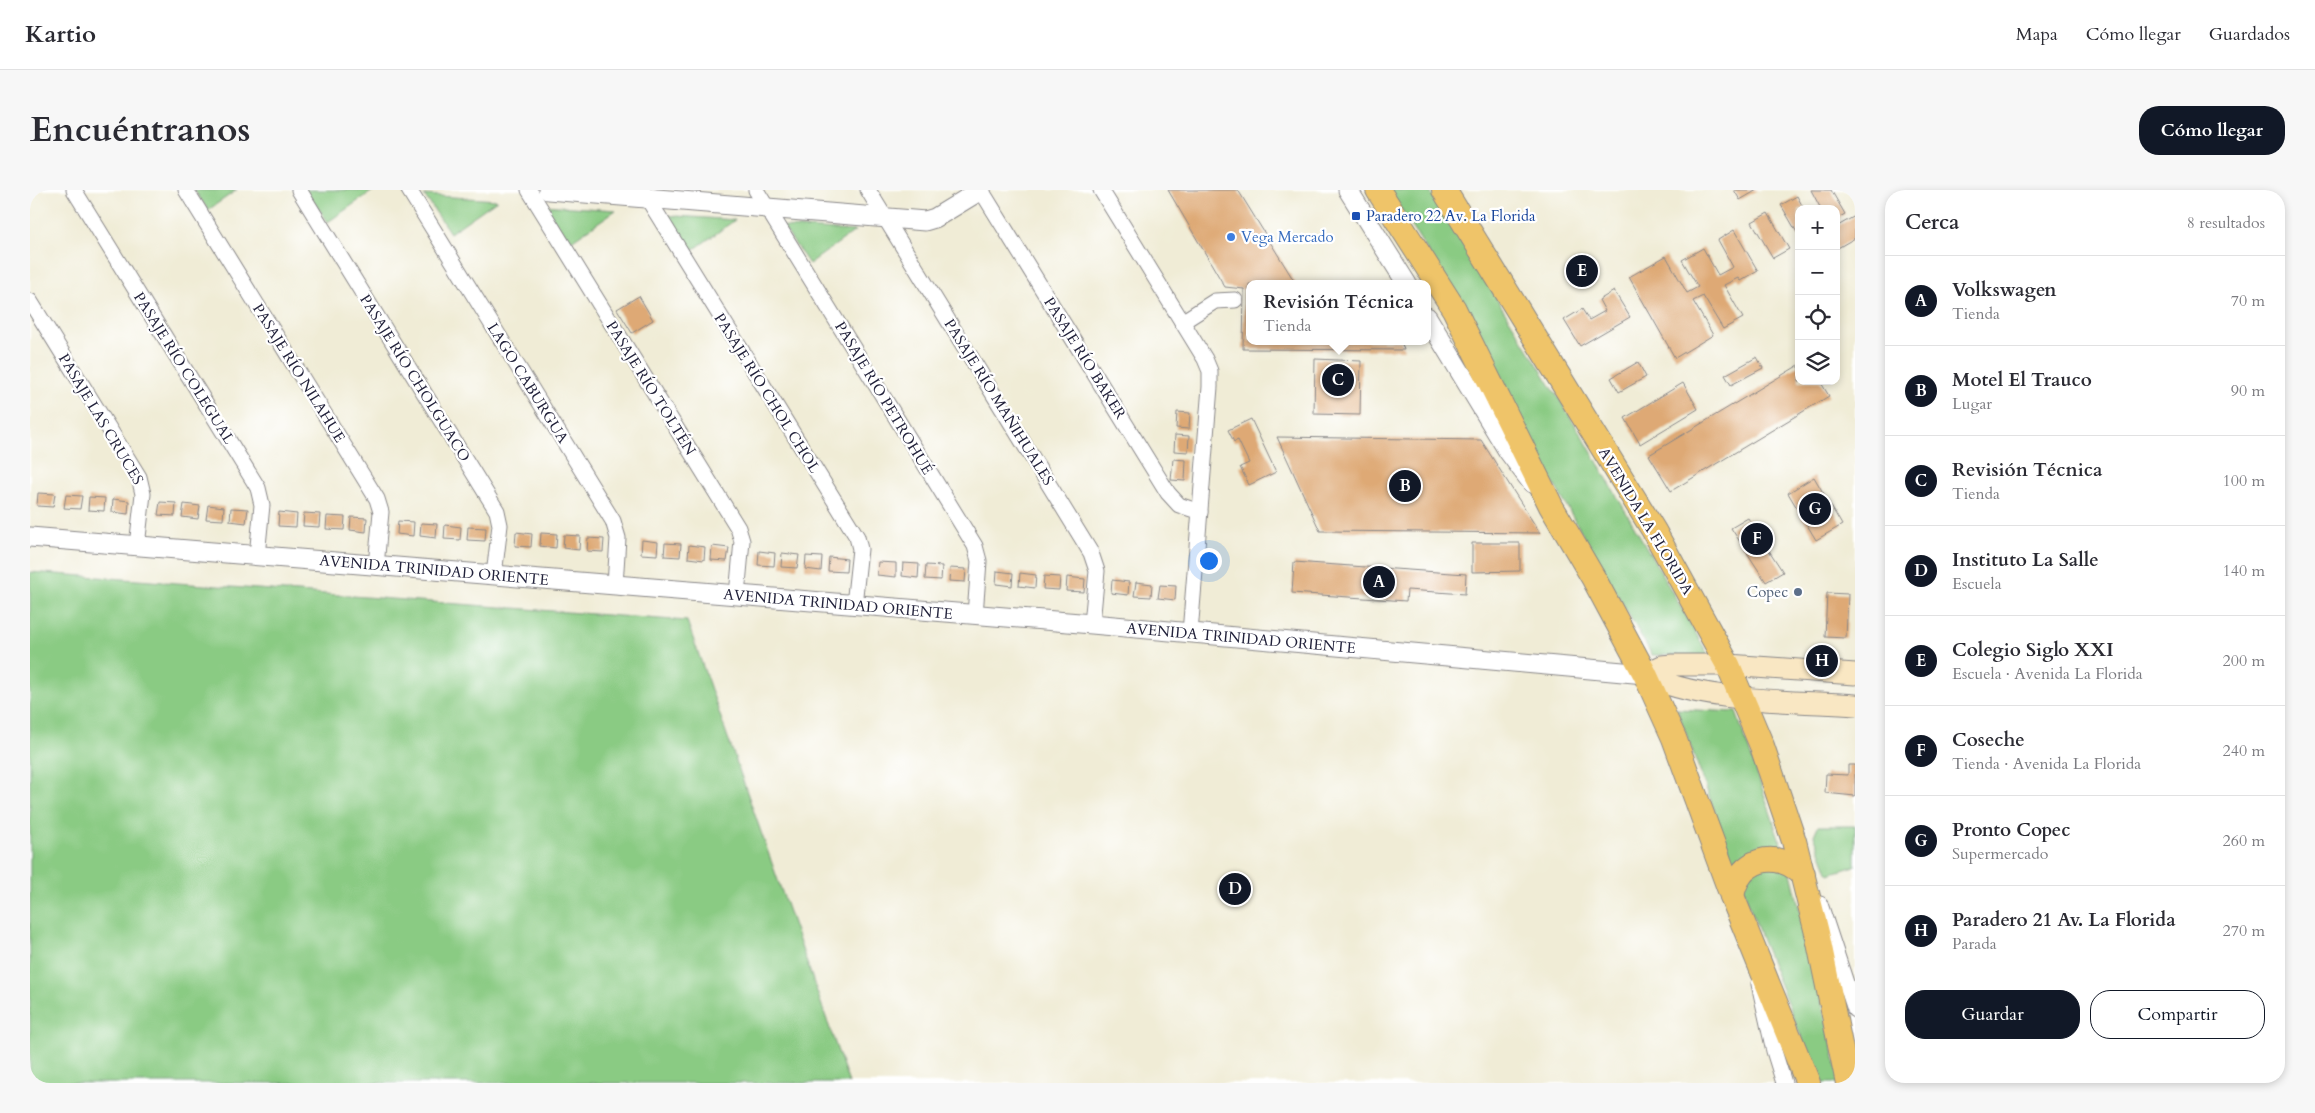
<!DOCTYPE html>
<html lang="es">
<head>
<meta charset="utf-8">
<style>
  :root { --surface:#fff; --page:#f7f7f7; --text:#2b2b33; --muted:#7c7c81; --line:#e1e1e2; --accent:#111827 }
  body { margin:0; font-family:Cardo,serif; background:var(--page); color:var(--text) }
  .controls { position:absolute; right:15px; top:15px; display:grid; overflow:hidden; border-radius:10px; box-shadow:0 2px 8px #0003 }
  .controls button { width:45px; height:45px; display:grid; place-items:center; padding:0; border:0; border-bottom:1px solid var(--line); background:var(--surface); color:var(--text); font:25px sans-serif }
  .you { position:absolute; left:1178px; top:370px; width:18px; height:18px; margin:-12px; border:4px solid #fff; border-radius:50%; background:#1a73e8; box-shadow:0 0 0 8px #1a73e833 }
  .badge { display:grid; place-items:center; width:32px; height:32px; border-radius:50%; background:var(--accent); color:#fff; font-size:16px; font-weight:700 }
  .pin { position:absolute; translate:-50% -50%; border:2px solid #fff; box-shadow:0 1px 5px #0006 }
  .popup { position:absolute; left:1216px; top:90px; width:185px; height:65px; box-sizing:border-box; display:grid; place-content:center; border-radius:10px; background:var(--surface); filter:drop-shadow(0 1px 4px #0005); font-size:16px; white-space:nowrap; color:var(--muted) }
  .popup b { font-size:19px; color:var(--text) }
  .popup::after { content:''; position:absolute; left:50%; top:100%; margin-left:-10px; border:10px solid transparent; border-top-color:var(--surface) }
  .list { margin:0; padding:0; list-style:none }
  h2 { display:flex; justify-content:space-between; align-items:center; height:65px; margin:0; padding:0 20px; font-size:21px }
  h2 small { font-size:16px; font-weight:400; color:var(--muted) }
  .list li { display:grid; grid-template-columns:32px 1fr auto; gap:15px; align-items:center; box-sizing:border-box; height:90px; padding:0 20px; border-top:1px solid var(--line) }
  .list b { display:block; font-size:19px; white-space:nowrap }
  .list p { margin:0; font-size:16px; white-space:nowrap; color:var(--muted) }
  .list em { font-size:16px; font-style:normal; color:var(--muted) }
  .actions { display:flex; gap:10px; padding:15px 20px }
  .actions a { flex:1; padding:11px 0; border:1px solid var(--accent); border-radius:20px; text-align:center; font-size:18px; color:var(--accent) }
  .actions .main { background:var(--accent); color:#fff }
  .icon { flex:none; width:28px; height:28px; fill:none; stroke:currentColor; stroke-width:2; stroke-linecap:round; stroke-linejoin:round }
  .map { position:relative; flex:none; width:1825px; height:893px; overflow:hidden; border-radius:20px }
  header { display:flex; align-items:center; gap:30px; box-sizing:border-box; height:70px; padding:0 25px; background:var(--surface); border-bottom:1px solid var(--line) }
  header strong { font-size:24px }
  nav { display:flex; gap:28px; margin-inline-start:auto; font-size:18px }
  .intro { display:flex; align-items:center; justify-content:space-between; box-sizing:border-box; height:120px; padding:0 30px }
  h1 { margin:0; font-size:35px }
  .button { padding:12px 22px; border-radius:20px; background:var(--accent); color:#fff; font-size:18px; font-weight:700 }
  main { display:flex; gap:30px; padding:0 30px }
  aside { flex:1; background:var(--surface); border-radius:20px; box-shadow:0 2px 8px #0003 }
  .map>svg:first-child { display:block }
</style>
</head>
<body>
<header>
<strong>Kartio</strong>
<nav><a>Mapa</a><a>Cómo llegar</a><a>Guardados</a></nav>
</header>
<div class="intro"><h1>Encuéntranos</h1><a class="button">Cómo llegar</a></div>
<main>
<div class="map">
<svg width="1825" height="893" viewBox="0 0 1825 893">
  <rect width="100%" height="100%" fill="#fff"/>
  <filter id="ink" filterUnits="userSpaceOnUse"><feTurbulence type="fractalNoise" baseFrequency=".02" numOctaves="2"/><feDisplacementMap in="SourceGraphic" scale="10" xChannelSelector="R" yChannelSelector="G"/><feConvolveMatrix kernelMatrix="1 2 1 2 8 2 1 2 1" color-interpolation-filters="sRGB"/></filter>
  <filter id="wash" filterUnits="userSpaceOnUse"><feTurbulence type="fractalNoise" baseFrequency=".0096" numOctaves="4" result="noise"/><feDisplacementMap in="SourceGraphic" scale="20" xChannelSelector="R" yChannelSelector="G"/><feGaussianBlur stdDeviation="1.12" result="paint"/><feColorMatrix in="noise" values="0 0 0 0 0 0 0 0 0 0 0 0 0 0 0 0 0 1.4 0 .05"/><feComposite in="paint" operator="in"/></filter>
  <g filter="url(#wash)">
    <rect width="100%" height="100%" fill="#f0ecd6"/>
    <g fill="#8acb83" stroke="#56765f">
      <polygon points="164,0 207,0 178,20"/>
      <polygon points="275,0 344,0 298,32"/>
      <polygon points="1359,0 1399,0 1554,249 1679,466 1622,465 1497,247 1456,154"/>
      <polygon points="394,5 467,10 420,43"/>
      <polygon points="513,15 586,20 540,52"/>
      <polygon points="632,25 705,30 659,63"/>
      <polygon points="753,37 825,41 779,74"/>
      <polygon points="0,382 657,431 819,893 0,893"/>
      <polygon points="1647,519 1706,522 1761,683 1811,893 1790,893 1735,758"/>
      <polygon points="1788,636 1825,636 1825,676 1799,684 1784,645"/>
    </g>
    <g id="blocks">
      <g fill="#dea975">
        <polygon points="1138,0 1208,0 1266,94 1219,94 1219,151 1371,151 1374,160 1213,159 1214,99 1195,97"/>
        <polygon points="1704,0 1727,0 1710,10"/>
        <polygon points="1781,0 1801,0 1815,24 1806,29 1806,19 1791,19"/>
        <polygon points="1767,6 1774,19 1769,19 1769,46 1751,15"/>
        <polygon points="1738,23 1759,59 1743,68 1722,32"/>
        <polygon points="1825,26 1825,48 1806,59 1806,37"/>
        <polygon points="1704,40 1728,81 1710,91 1708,88 1694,95 1713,128 1693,139 1673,106 1663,111 1683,145 1645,168 1599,87 1636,66 1657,103 1668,97 1652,70 1673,58 1688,85 1703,77 1688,50"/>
        <polygon points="1584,101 1600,127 1550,156 1534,130 1552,119 1559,130 1575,121 1569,110"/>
        <polygon points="609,106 623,130 602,143 587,119"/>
        <polygon points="1727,167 1733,178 1701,195 1695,185"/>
        <polygon points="1285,169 1331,171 1330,225 1284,224"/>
        <polygon points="1608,172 1616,187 1589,202 1581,188"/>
        <polygon points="1769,175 1769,191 1790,191 1799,206 1641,301 1619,265"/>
        <polygon points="1653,193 1668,219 1610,254 1595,228"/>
        <polygon points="1147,222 1160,223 1159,239 1146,238"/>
        <polygon points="1221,229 1246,282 1219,295 1210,277 1219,273 1208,250 1204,252 1198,240"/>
        <polygon points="1145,245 1159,246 1158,262 1144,261"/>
        <polygon points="1247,247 1451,250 1510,343 1290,341"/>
        <polygon points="1143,269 1156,270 1155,291 1141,290"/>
        <polygon points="1784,287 1812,335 1786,350 1758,303"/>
        <polygon points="8,303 25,304 23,317 7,316"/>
        <polygon points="36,305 52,306 50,319 34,318"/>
        <polygon points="59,307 75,308 74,321 58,320"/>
        <polygon points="83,309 99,311 98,324 82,322"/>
        <polygon points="130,312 146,313 145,326 128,325"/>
        <polygon points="154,314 170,316 168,329 152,327"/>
        <polygon points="178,315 194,317 193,330 176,329"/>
        <polygon points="201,318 218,319 216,333 200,331"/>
        <polygon points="249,322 267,324 266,337 248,336"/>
        <polygon points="274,323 290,324 289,337 273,336"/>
        <polygon points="297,326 315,327 314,340 296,339"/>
        <polygon points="321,327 337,328 336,342 320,340"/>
        <polygon points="1718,328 1753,382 1736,392 1701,338"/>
        <polygon points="368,331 384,332 383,346 367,344"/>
        <polygon points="391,333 407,334 406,348 390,346"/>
        <polygon points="415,335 431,337 430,350 414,349"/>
        <polygon points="438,337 456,338 455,351 437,350"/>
        <polygon points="486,342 502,344 501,357 485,356"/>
        <polygon points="511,343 527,344 526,358 510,356"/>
        <polygon points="534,345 550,346 549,360 533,358"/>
        <polygon points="558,348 574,349 573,362 557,361"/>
        <polygon points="612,350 628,352 627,365 611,364"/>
        <polygon points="635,353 651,354 650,367 634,366"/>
        <polygon points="1442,353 1490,353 1490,381 1442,382"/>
        <polygon points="659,355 675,357 674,370 658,368"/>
        <polygon points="682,356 699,358 697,371 681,370"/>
        <polygon points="729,361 745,363 744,376 728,375"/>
        <polygon points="752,363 769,365 767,378 751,377"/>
        <polygon points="776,366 792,367 791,381 775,379"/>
        <polygon points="799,367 817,369 816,382 798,381"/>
        <polygon points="848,372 866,373 866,387 847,385"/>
        <polygon points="1264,372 1436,384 1435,404 1377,400 1376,411 1262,403"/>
        <polygon points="873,373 889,374 888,388 872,386"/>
        <polygon points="896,375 912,376 911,390 895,389"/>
        <polygon points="920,378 936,379 935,392 919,391"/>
        <polygon points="967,381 983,383 982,396 966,394"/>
        <polygon points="990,383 1006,385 1005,398 989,396"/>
        <polygon points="1014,386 1030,387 1029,400 1013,399"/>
        <polygon points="1037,387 1055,389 1054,402 1036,401"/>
        <polygon points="1082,390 1099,392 1098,405 1081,403"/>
        <polygon points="1106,392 1122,394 1121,407 1104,406"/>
        <polygon points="1130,395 1146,396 1145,410 1128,408"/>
        <polygon points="1797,403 1818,404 1816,448 1795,447"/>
        <polygon points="1818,575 1825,575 1825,606 1795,603 1796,584 1818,585"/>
      </g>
    </g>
  </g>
  <g filter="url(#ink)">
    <use href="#blocks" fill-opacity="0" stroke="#898788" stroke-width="1"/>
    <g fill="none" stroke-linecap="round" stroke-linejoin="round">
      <defs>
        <g id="minor">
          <polyline points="44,0 228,298 232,315 227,366"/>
          <polyline points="156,0 347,309 351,322 346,376"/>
          <polyline points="269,0 467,321 470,335 464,385"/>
          <polyline points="379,0 583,331 588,348 585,395"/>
          <polyline points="499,0 708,338 712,351 707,405"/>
          <polyline points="726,0 945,356 949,371 945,425"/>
          <polyline points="838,0 1061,363 1067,381 1062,434"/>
          <polyline points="951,0 1138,303 1149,315 1170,322"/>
          <polyline points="1071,0 1175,169 1180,181 1180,197 1160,443"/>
          <polyline points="613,1 827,347 830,359 824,415"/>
          <polyline points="0,111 109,287 113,304 107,356"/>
          <polyline points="1152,132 1185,111 1205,110"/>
          <polyline points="1790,714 1825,820"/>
          <polyline points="1729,794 1744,861 1754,893"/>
        </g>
        <g id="tertiary">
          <polyline points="518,0 895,31 905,28 951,0"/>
          <polyline points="1318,0 1377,94"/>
          <polyline points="1397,127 1478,261 1502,293"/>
          <polyline points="0,347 1062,434 1615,484"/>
        </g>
        <path id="secondary" d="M1825,484L1698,475H1642L1632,476L1615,484C1662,512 1769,511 1825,515"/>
        <g id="primary">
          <polyline points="1348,0 1424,119 1521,316 1564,389 1615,484 1644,548 1702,706 1778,893"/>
          <polyline points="1414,0 1624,341 1698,475 1732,556 1764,651 1787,743 1818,893"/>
          <path d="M1702,706C1709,669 1745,658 1773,684"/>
        </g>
      </defs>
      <use href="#minor" stroke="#898788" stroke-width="17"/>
      <use href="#tertiary" stroke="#898788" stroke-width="21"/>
      <use href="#secondary" stroke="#898788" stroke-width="23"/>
      <use href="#primary" stroke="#898788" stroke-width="26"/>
      <use href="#minor" stroke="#fff" stroke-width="15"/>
      <use href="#tertiary" stroke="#fff" stroke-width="19"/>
      <use href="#secondary" stroke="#f9e7c3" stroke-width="21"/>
      <use href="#primary" stroke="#efc469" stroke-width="24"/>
    </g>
  </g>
  <rect fill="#1a4fb4" stroke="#fff" stroke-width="2" x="1321" y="21" width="10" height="10" rx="2.5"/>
  <circle fill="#3f7fe0" stroke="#fff" stroke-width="2" cx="1201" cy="47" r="5"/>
  <circle fill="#5c6f8a" stroke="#fff" stroke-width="2" cx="1768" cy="402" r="5"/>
  <g text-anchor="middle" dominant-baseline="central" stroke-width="4.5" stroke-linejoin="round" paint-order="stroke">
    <g font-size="15" fill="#164399" stroke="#fff" text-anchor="start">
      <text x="1336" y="26">Paradero 22 Av. La Florida</text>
    </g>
    <g font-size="15" fill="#366cbe" stroke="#fff" text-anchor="start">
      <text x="1211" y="47">Vega Mercado</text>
    </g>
    <g font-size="15" fill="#22223b" stroke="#fff">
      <text transform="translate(1055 168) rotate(58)">PASAJE RÍO BAKER</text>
      <text transform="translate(154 178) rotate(58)">PASAJE RÍO COLEGUAL</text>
      <text transform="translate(269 183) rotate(58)">PASAJE RÍO NILAHUE</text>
      <text transform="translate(385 188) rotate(58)">PASAJE RÍO CHOLGUACO</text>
      <text transform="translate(498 193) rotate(58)">LAGO CABURGUA</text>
      <text transform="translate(621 198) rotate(58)">PASAJE RÍO TOLTÉN</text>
      <text transform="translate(737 203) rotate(58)">PASAJE RÍO CHOL CHOL</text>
      <text transform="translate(854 208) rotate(59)">PASAJE RÍO PETROHUÉ</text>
      <text transform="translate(969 212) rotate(58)">PASAJE RÍO MAÑIHUALES</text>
      <text transform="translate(71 229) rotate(59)">PASAJE LAS CRUCES</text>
      <text transform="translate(1616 331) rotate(59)">AVENIDA LA FLORIDA</text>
      <text transform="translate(404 380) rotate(5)">AVENIDA TRINIDAD ORIENTE</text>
      <text transform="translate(808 414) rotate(5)">AVENIDA TRINIDAD ORIENTE</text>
      <text transform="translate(1211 448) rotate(5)">AVENIDA TRINIDAD ORIENTE</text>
    </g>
    <g font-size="15" fill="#4e5e75" stroke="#fff" text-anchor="end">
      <text x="1758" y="402">Copec</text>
    </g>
  </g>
</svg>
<div class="controls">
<button>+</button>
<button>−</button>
<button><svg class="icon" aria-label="locate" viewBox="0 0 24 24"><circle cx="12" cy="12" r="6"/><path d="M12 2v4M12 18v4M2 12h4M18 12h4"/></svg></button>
<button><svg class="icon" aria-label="layers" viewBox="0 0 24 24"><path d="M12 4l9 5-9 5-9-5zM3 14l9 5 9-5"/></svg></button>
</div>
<div class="you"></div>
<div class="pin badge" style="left:1349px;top:392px">A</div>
<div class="pin badge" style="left:1375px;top:296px">B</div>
<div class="pin badge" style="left:1308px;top:190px">C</div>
<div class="popup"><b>Revisión Técnica</b>Tienda</div>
<div class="pin badge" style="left:1205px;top:699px">D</div>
<div class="pin badge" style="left:1552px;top:81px">E</div>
<div class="pin badge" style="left:1727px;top:349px">F</div>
<div class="pin badge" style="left:1785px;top:319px">G</div>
<div class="pin badge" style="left:1792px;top:471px">H</div>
</div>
<aside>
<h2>Cerca<small>8 resultados</small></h2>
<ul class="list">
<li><span class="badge">A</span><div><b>Volkswagen</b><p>Tienda</p></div><em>70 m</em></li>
<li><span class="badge">B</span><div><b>Motel El Trauco</b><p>Lugar</p></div><em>90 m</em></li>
<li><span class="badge">C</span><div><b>Revisión Técnica</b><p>Tienda</p></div><em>100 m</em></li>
<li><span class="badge">D</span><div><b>Instituto La Salle</b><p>Escuela</p></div><em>140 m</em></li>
<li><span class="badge">E</span><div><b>Colegio Siglo XXI</b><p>Escuela · Avenida La Florida</p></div><em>200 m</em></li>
<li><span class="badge">F</span><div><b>Coseche</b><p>Tienda · Avenida La Florida</p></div><em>240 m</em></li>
<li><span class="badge">G</span><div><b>Pronto Copec</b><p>Supermercado</p></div><em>260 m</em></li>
<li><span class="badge">H</span><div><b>Paradero 21 Av. La Florida</b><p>Parada</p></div><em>270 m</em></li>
</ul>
<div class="actions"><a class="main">Guardar</a><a>Compartir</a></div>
</aside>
</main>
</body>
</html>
